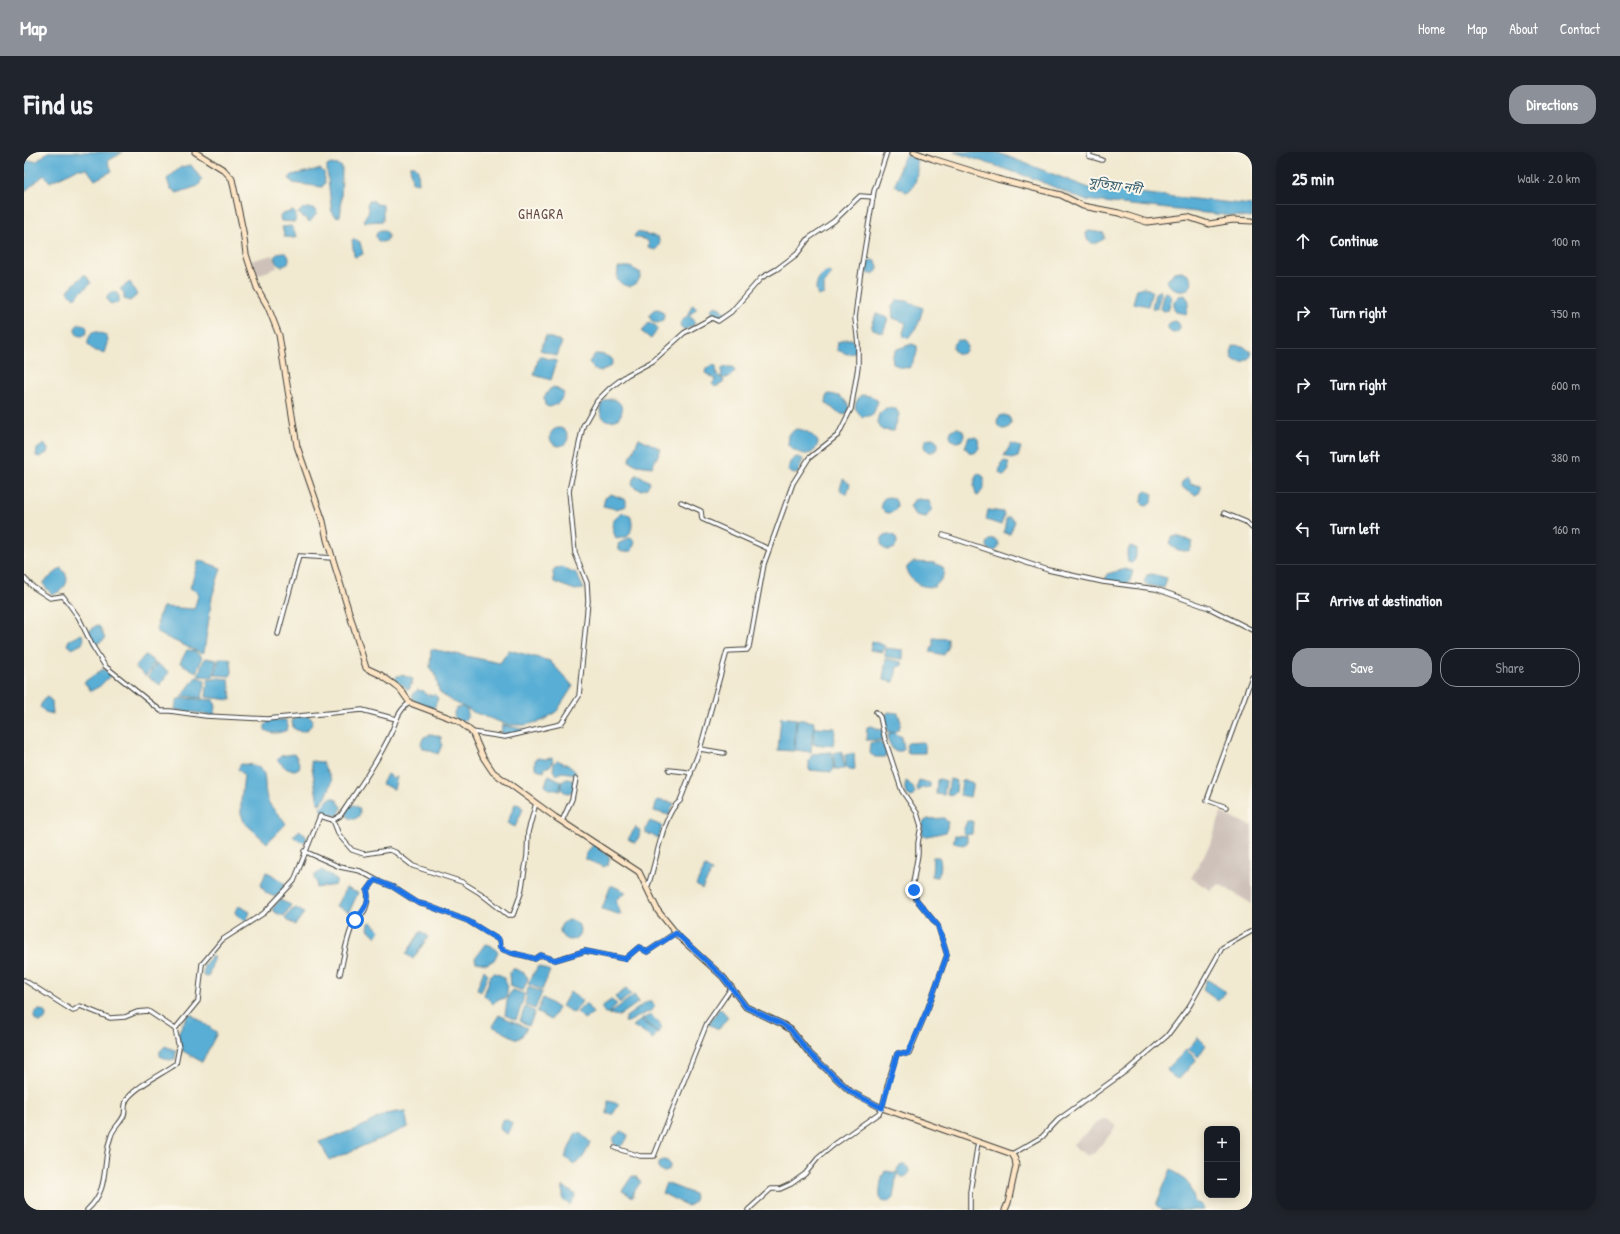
<!DOCTYPE html>
<html lang="en">
<head>
<meta charset="utf-8">
<style>
  :root { --surface:#171b24; --page:#20242c; --text:#f1f3f6; --muted:#9ea1a6; --line:#363941; --accent:#8c9099 }
  body { margin:0; font-family:"Patrick Hand","Noto Sans Bengali",sans-serif; background:var(--page); color:var(--text) }
  .controls { position:absolute; right:12px; bottom:12px; display:grid; overflow:hidden; border-radius:8px; box-shadow:0 2px 10px #0003 }
  .controls button { width:36px; height:36px; display:grid; place-items:center; padding:0; border:0; border-bottom:1px solid var(--line); background:var(--surface); color:var(--text); font:20px sans-serif }
  .stop { position:absolute; width:12px; height:12px; margin:-9px; border:3px solid #1a73e8; border-radius:50%; background:#fff }
  .stop.end { background:#1a73e8; border-color:#fff; box-shadow:0 1px 4px #0008 }
  .list { margin:0; padding:0; list-style:none }
  h2 { display:flex; justify-content:space-between; align-items:center; height:52px; margin:0; padding:0 16px; font-size:17px }
  h2 small { font-size:13px; font-weight:400; color:var(--muted) }
  .list li { display:grid; grid-template-columns:26px 1fr auto; gap:12px; align-items:center; box-sizing:border-box; height:72px; padding:0 16px; border-top:1px solid var(--line) }
  .list b { display:block; font-size:15px; white-space:nowrap }
  .list em { font-size:13px; font-style:normal; color:var(--muted) }
  .actions { display:flex; gap:8px; padding:12px 16px }
  .actions a { flex:1; padding:9px 0; border:1px solid var(--accent); border-radius:16px; text-align:center; font-size:14px; color:var(--accent) }
  .actions .main { background:var(--accent); color:#fff }
  .icon { flex:none; width:22px; height:22px; fill:none; stroke:currentColor; stroke-width:2; stroke-linecap:round; stroke-linejoin:round }
  .map { position:relative; flex:none; width:1228px; height:1058px; overflow:hidden; border-radius:16px }
  header { display:flex; align-items:center; gap:24px; box-sizing:border-box; height:56px; padding:0 20px; background:var(--accent); color:#fff }
  header strong { font-size:19px }
  nav { display:flex; gap:22px; margin-inline-start:auto; font-size:14px }
  .intro { display:flex; align-items:center; justify-content:space-between; box-sizing:border-box; height:96px; padding:0 24px }
  h1 { margin:0; font-size:28px }
  .button { padding:10px 18px; border-radius:16px; background:var(--accent); color:#fff; font-size:14px; font-weight:700 }
  main { display:flex; gap:24px; padding:0 24px }
  aside { flex:1; background:var(--surface); border-radius:16px; box-shadow:0 2px 10px #0003 }
  .map>svg:first-child { display:block }
</style>
</head>
<body>
<header>
<strong>Map</strong>
<nav><a>Home</a><a>Map</a><a>About</a><a>Contact</a></nav>
</header>
<div class="intro"><h1>Find us</h1><a class="button">Directions</a></div>
<main>
<div class="map">
<svg width="1228" height="1058" viewBox="0 0 1228 1058">
  <rect width="100%" height="100%" fill="#fbf7ec"/>
  <filter id="ink" filterUnits="userSpaceOnUse"><feTurbulence type="fractalNoise" baseFrequency=".025" numOctaves="2"/><feDisplacementMap in="SourceGraphic" scale="8" xChannelSelector="R" yChannelSelector="G"/><feConvolveMatrix kernelMatrix="1 2 1 2 8 2 1 2 1" color-interpolation-filters="sRGB"/></filter>
  <filter id="wash" filterUnits="userSpaceOnUse"><feTurbulence type="fractalNoise" baseFrequency=".012" numOctaves="4" result="noise"/><feDisplacementMap in="SourceGraphic" scale="16" xChannelSelector="R" yChannelSelector="G"/><feGaussianBlur stdDeviation="0.9" result="paint"/><feColorMatrix in="noise" values="0 0 0 0 0 0 0 0 0 0 0 0 0 0 0 0 0 1.4 0 .05"/><feComposite in="paint" operator="in"/></filter>
  <g filter="url(#wash)">
    <rect width="100%" height="100%" fill="#f1e9d0"/>
    <g fill="#cec1ba">
      <polygon points="249,103 253,116 230,124 226,109"/>
      <polygon points="1197,661 1228,674 1228,752 1195,732 1186,738 1167,726 1187,691"/>
      <polygon points="1078,967 1083,967 1093,974 1071,1000 1064,1004 1050,995 1049,992"/>
    </g>
    <g fill="#59aed5" stroke="#3a6578">
      <polygon points="24,0 99,0 84,9 88,19 71,28 63,17 53,17 26,30 20,23 0,40 0,26 3,24 0,18 1,9 13,9"/>
      <polygon points="930,0 972,0 1065,36 1228,53 1228,66 1060,48 1011,27"/>
      <path d="M881,4L892,5C894,17 894,36 882,40L871,33L877,11Z"/>
      <polygon points="307,12 314,13 318,15 317,58 316,64 313,65 308,62 303,19 303,14"/>
      <polygon points="167,13 178,28 174,34 153,41 146,36 143,27 157,15"/>
      <polygon points="386,14 391,14 394,18 395,31 388,30"/>
      <polygon points="296,17 300,20 301,31 298,35 269,31 265,26 268,23"/>
      <polygon points="345,49 350,49 352,52 359,53 359,69 341,70 340,67 345,59 343,53"/>
      <polygon points="285,56 290,57 293,61 286,70 274,61 278,57"/>
      <polygon points="269,59 272,62 271,70 257,69 256,65 258,62"/>
      <polygon points="267,74 273,84 272,86 261,85 258,75"/>
      <circle cx="358" cy="84" r="6"/>
      <polygon points="1065,79 1080,81 1080,87 1072,91 1067,91 1063,87 1062,81"/>
      <polygon points="613,80 634,85 636,91 632,98 624,96 625,92 623,88 611,85 610,84"/>
      <polygon points="330,87 336,90 339,102 332,105 330,104 328,88"/>
      <circle cx="258" cy="107" r="7"/>
      <circle cx="847" cy="115" r="7"/>
      <path d="M600,115H606L617,121C615,135 602,139 593,127L594,116Z"/>
      <path d="M805,119L807,123L800,132V142L794,144C789,135 794,122 805,119Z"/>
      <path d="M1157,119L1164,122C1178,140 1148,144 1143,129L1150,120Z"/>
      <polygon points="61,122 67,131 50,146 44,140 45,137"/>
      <polygon points="106,130 113,143 106,149 100,147 100,141 96,137"/>
      <polygon points="1120,135 1128,139 1124,154 1109,151 1113,137"/>
      <polygon points="1136,138 1137,141 1133,156 1128,156 1131,141"/>
      <polygon points="1142,139 1148,145 1144,158 1140,159 1136,157 1139,143"/>
      <circle cx="89" cy="146" r="6"/>
      <polygon points="1161,143 1165,149 1162,162 1152,160 1150,157 1150,149 1155,144"/>
      <polygon points="873,148 883,149 899,156 894,173 884,186 880,185 879,181 882,171 869,166 868,155"/>
      <polygon points="668,153 673,156 665,164 670,168 671,172 661,178 657,175 656,171 664,163"/>
      <polygon points="690,154 697,156 697,158 703,162 697,165 690,164 687,158"/>
      <circle cx="633" cy="164" r="7"/>
      <polygon points="852,162 864,166 859,181 847,176"/>
      <circle cx="1150" cy="175" r="6"/>
      <polygon points="625,170 632,174 633,178 627,187 618,180"/>
      <circle cx="57" cy="178" r="6"/>
      <polygon points="68,180 74,180 82,183 84,188 80,201 69,198 64,193 64,188"/>
      <polygon points="522,184 538,190 533,204 516,198"/>
      <polygon points="823,187 828,187 832,195 830,201 823,202 813,198 814,190"/>
      <circle cx="936" cy="195" r="7"/>
      <path d="M888,192L893,194C894,203 890,209 885,216L875,215L869,211L868,204L873,197Z"/>
      <path d="M1210,193L1219,194L1227,200V204L1220,210C1208,211 1204,203 1210,193Z"/>
      <path d="M571,202C578,202 583,203 589,208L587,214L577,219L570,217L565,210Z"/>
      <polygon points="515,204 533,209 527,228 510,223"/>
      <polygon points="688,213 692,214 693,223 700,228 699,231 691,235 688,232 692,227 681,221 682,217"/>
      <path d="M701,215H709L711,219C707,224 703,228 697,225L698,217Z"/>
      <path d="M530,235L540,241C537,249 534,253 525,255L521,253L520,245L526,237Z"/>
      <path d="M805,242C815,243 821,246 825,255L822,263L814,261L802,251L803,243Z"/>
      <polygon points="837,243 847,244 854,249 849,263 838,265 831,256 832,250"/>
      <circle cx="587" cy="258" r="11"/>
      <polygon points="862,256 872,257 875,262 870,279 858,278 853,270 855,262"/>
      <circle cx="980" cy="270" r="7"/>
      <circle cx="933" cy="283" r="7"/>
      <circle cx="535" cy="285" r="9"/>
      <path d="M772,277C781,277 790,283 794,290C791,308 773,303 764,293L765,282Z"/>
      <polygon points="945,285 951,285 954,287 955,296 951,301 945,300 941,295"/>
      <circle cx="907" cy="293" r="7"/>
      <polygon points="615,286 637,297 628,315 613,313 605,309"/>
      <polygon points="20,292 24,297 23,301 15,305 12,304 13,297"/>
      <polygon points="987,292 997,295 994,305 987,307 980,304"/>
      <polygon points="774,305 779,307 774,321 769,322 764,318 766,310 770,306"/>
      <polygon points="981,309 984,310 985,318 980,324 975,321 977,311"/>
      <polygon points="956,322 960,325 960,336 954,344 952,343 950,334 952,323"/>
      <polygon points="612,323 615,323 626,330 623,336 617,338 610,335 608,331"/>
      <polygon points="1163,326 1165,328 1166,332 1178,334 1175,341 1171,343 1157,335 1158,330"/>
      <polygon points="819,327 826,332 823,342 819,341 816,337"/>
      <polygon points="1122,339 1129,342 1128,350 1123,354 1119,353 1118,350 1119,341"/>
      <polygon points="587,342 602,348 602,354 592,357 579,354 581,346"/>
      <circle cx="865" cy="353" r="8"/>
      <polygon points="895,347 905,349 908,357 902,365 891,363 886,355 890,348"/>
      <polygon points="964,358 979,360 980,364 977,373 962,368"/>
      <path d="M599,361L606,363C609,370 609,379 603,385L592,387C587,372 585,370 599,361Z"/>
      <polygon points="985,365 991,369 986,382 980,381 982,367"/>
      <circle cx="865" cy="390" r="8"/>
      <path d="M1153,384L1169,390L1166,398C1160,401 1149,397 1145,392L1148,385Z"/>
      <polygon points="607,385 611,390 608,399 598,400 595,398 594,392"/>
      <circle cx="969" cy="393" r="6"/>
      <path d="M1106,394L1112,396C1112,402 1113,408 1107,411L1104,410L1103,402Z"/>
      <polygon points="175,408 197,416 188,445 180,500 177,501 133,481 134,465 139,455 170,457 175,441 166,436"/>
      <path d="M889,410L910,411L919,415C922,423 916,430 910,435C897,435 889,432 883,420V415Z"/>
      <polygon points="538,415 552,421 560,437 551,438 530,430 529,420 531,416"/>
      <path d="M37,416C49,428 41,438 28,443L20,433V430Z"/>
      <polygon points="1101,417 1109,419 1106,429 1102,433 1081,429 1083,422"/>
      <polygon points="1128,422 1143,426 1140,436 1123,433 1120,430 1123,423"/>
      <polygon points="73,473 76,475 81,487 71,493 64,480"/>
      <polygon points="58,482 60,487 58,492 48,497 43,493 45,488"/>
      <polygon points="909,486 924,487 924,496 920,503 906,500 909,493"/>
      <polygon points="848,489 861,494 859,500 846,498"/>
      <polygon points="862,496 879,498 879,507 861,505"/>
      <polygon points="407,497 476,511 485,498 526,509 549,534 533,559 518,569 501,573 484,573 449,560 421,545 415,539 412,524 406,516"/>
      <polygon points="163,498 170,499 177,504 178,507 172,520 156,511"/>
      <polygon points="121,503 131,510 122,524 111,515"/>
      <polygon points="182,506 193,508 189,525 174,524 179,510"/>
      <polygon points="199,506 207,508 208,520 206,524 191,523 195,507"/>
      <polygon points="862,507 878,510 878,514 873,515 870,530 859,528"/>
      <polygon points="132,511 145,520 136,533 124,525"/>
      <polygon points="79,517 88,522 76,534 67,539 60,530"/>
      <polygon points="378,523 389,527 385,538 371,528 373,524"/>
      <polygon points="172,525 181,528 178,546 158,544"/>
      <polygon points="195,526 205,527 207,548 182,545 184,528"/>
      <path d="M393,538L400,539L402,543H411L414,546L410,556C399,557 380,549 393,538Z"/>
      <polygon points="23,545 28,549 29,562 21,560 16,555 19,548"/>
      <polygon points="157,546 190,548 192,555 190,563 152,558 151,557 153,548"/>
      <circle cx="437" cy="562" r="7"/>
      <polygon points="864,560 874,561 877,570 875,577 870,580 864,580 860,565"/>
      <path d="M284,564L289,568C288,575 283,579 277,580L269,576L268,569L273,565Z"/>
      <polygon points="757,565 772,567 770,599 754,598"/>
      <polygon points="773,567 790,570 787,600 771,598"/>
      <path d="M246,568H262L264,574L263,578C255,581 249,583 241,578V573Z"/>
      <polygon points="478,573 498,577 499,580 487,582 477,582"/>
      <polygon points="848,574 859,579 858,588 842,588 843,575"/>
      <polygon points="790,575 811,576 810,594 789,592"/>
      <polygon points="869,580 878,585 880,597 878,599 870,599 864,589 864,583"/>
      <polygon points="408,582 417,585 418,593 414,602 399,596 397,591 400,585"/>
      <polygon points="850,590 857,590 863,600 861,605 851,605 845,601 846,591"/>
      <polygon points="899,590 901,592 901,601 884,601 882,593 884,591"/>
      <polygon points="818,599 821,617 811,617 809,601"/>
      <polygon points="807,600 810,616 808,620 785,618 785,609 788,602"/>
      <polygon points="830,601 831,618 822,616 821,603"/>
      <polygon points="269,602 272,604 276,613 275,616 271,618 263,617 253,608 257,604"/>
      <polygon points="513,606 522,607 528,606 529,610 526,614 521,616 520,620 511,616 511,608"/>
      <polygon points="533,608 544,613 552,620 551,622 538,620 532,623 529,618 530,611"/>
      <polygon points="287,609 298,610 308,629 303,643 296,652 294,651"/>
      <path d="M217,612C251,613 236,629 244,649C248,658 258,664 262,672L243,691L220,670L217,661V649L220,623L214,617Z"/>
      <polygon points="363,622 369,626 373,625 370,637 358,632"/>
      <polygon points="525,623 537,629 536,639 523,636 521,633"/>
      <polygon points="916,627 922,629 920,643 912,642 913,628"/>
      <polygon points="926,627 933,629 932,640 929,643 923,642"/>
      <circle cx="544" cy="634" r="7"/>
      <polygon points="895,628 906,631 906,635 897,636 894,640 893,635"/>
      <polygon points="941,628 949,631 946,645 936,643 938,629"/>
      <path d="M882,629C886,631 893,639 890,643L888,645C880,643 880,637 882,629Z"/>
      <polygon points="306,646 311,646 318,655 314,664 305,662 302,663 296,656"/>
      <polygon points="633,648 650,651 645,663 630,659"/>
      <polygon points="491,652 496,653 499,657 491,675 483,671"/>
      <circle cx="329" cy="660" r="7"/>
      <path d="M920,666L924,670L922,680C916,681 903,685 898,684L899,670L904,667Z"/>
      <polygon points="626,669 638,674 635,686 622,681 622,676"/>
      <polygon points="943,669 949,669 948,682 941,683 939,680"/>
      <polygon points="612,675 616,679 615,685 611,691 604,687"/>
      <polygon points="276,678 283,685 281,691 272,687 269,684"/>
      <polygon points="931,683 943,684 943,691 939,693 929,690"/>
      <polygon points="570,692 586,705 584,712 580,715 561,707 562,701"/>
      <path d="M909,705H915C918,710 917,722 913,725L908,724Z"/>
      <polygon points="681,715 688,719 678,737 672,733"/>
      <polygon points="298,718 313,728 311,733 292,736 293,731 290,727 291,723"/>
      <polygon points="242,720 247,722 261,732 257,740 251,745 242,741 237,733"/>
      <polygon points="587,733 602,740 592,748 597,763 578,757"/>
      <polygon points="322,736 334,741 325,760 312,754"/>
      <polygon points="256,748 267,753 260,764 252,761 248,757"/>
      <polygon points="216,754 226,760 223,768 217,767 211,761 212,757"/>
      <polygon points="272,756 280,761 271,773 261,767 265,760"/>
      <circle cx="546" cy="778" r="10"/>
      <polygon points="348,770 356,778 352,785 344,777 345,771"/>
      <polygon points="397,779 404,785 389,807 382,802"/>
      <polygon points="461,792 468,794 474,800 470,808 463,812 452,810 451,806"/>
      <polygon points="188,804 190,806 184,825 179,824 180,813"/>
      <polygon points="514,814 526,819 518,838 504,832"/>
      <polygon points="489,816 500,821 504,826 499,839 486,834 485,822"/>
      <polygon points="460,818 464,822 457,840 453,837"/>
      <path d="M471,821C483,824 485,834 482,846L473,848L469,852L460,843L467,823Z"/>
      <polygon points="1182,828 1184,828 1202,840 1194,849 1179,838"/>
      <polygon points="504,835 518,840 511,857 501,853"/>
      <polygon points="602,837 607,842 596,851 591,845"/>
      <polygon points="489,838 500,842 498,852 492,868 481,863 484,844"/>
      <polygon points="546,840 558,849 550,861 538,854"/>
      <polygon points="610,843 615,850 595,864 585,862"/>
      <polygon points="519,846 534,856 527,868 513,860"/>
      <polygon points="587,848 593,852 585,861 581,861 577,855"/>
      <polygon points="624,849 628,849 631,855 628,858 604,870 600,870 602,865"/>
      <polygon points="562,851 569,861 560,867 553,860"/>
      <polygon points="501,855 511,860 505,874 496,869"/>
      <polygon points="696,856 704,865 695,877 684,872"/>
      <circle cx="16" cy="864" r="6"/>
      <polygon points="167,862 192,880 192,883 178,910 159,899 157,896 154,881 164,863"/>
      <polygon points="475,863 503,876 497,885 493,887 468,874"/>
      <polygon points="627,863 637,873 637,877 634,881 618,867"/>
      <polygon points="617,868 633,881 629,887 609,874"/>
      <polygon points="1174,885 1182,893 1174,905 1164,897"/>
      <polygon points="141,894 152,899 151,907 145,908 136,904 136,899"/>
      <path d="M1162,898L1171,906L1172,908L1155,927C1150,926 1145,922 1143,917Z"/>
      <polygon points="584,949 595,952 589,962 583,962"/>
      <polygon points="381,959 384,975 306,1008 295,990 335,976 361,962"/>
      <polygon points="482,967 489,972 483,982 475,977 478,968"/>
      <polygon points="597,979 604,983 603,987 596,995 593,995 589,990 589,986"/>
      <path d="M552,981L557,982L566,990C563,998 559,1010 550,1012L541,1005Z"/>
      <circle cx="640" cy="1014" r="6"/>
      <circle cx="879" cy="1019" r="6"/>
      <polygon points="1147,1017 1161,1028 1166,1034 1171,1050 1178,1053 1180,1058 1138,1058 1132,1053"/>
      <path d="M861,1019L873,1021L869,1046L864,1050L857,1049C854,1041 857,1026 861,1019Z"/>
      <polygon points="608,1024 613,1025 617,1030 609,1041 609,1045 598,1039"/>
      <polygon points="642,1031 670,1042 671,1045 669,1051 664,1054 638,1041"/>
      <polygon points="539,1034 552,1043 546,1053 539,1048"/>
    </g>
  </g>
  <g filter="url(#ink)">
    <g fill="none" stroke-linecap="round" stroke-linejoin="round">
      <defs>
        <g id="street">
          <polyline points="1066,0 1065,4 1078,8"/>
          <polyline points="657,350 677,359 678,367 745,397"/>
          <polyline points="1200,361 1222,370 1228,376"/>
          <polyline points="919,383 1024,418 1079,430 1132,437 1185,456 1228,478"/>
          <polyline points="0,426 9,435 26,446 39,444 55,466 68,493 81,514 137,559 146,559 182,564 243,567 338,558 372,567"/>
          <polyline points="254,482 275,404 309,406"/>
          <polyline points="448,580 481,585 537,572 555,544 564,449 563,431 551,401 545,339 559,274 573,249 586,236 603,223 629,209 660,181 688,166 694,169 707,160 737,126 753,117 773,102 785,86 810,69 836,44 849,45"/>
          <polyline points="676,597 700,601"/>
          <polyline points="645,618 663,620 667,622"/>
          <polyline points="1202,655 1183,648 1228,525"/>
          <polyline points="309,668 315,683 328,698 340,702 365,698 371,700 389,714 438,730 456,741 484,763 489,763 497,741 503,704 504,680 512,651"/>
          <polyline points="538,669 548,647 552,627"/>
          <path d="M280,699L316,715L336,719L356,730L369,735L394,751L402,753L444,769L475,788L476,796C487,803 499,802 511,807L517,803L531,808L561,799L601,807L615,795L623,800L651,781"/>
          <path d="M623,736C632,715 638,661 656,649L676,597L703,499L723,498L725,495L740,412L769,331L785,306L814,283L827,257L834,215V192L831,166L836,125L850,39L863,0"/>
          <path d="M316,822C320,805 322,785 331,768C333,765 335,764 338,762C343,757 345,745 343,739L351,728"/>
          <polyline points="0,828 49,859 56,854 86,866 101,865 113,860 124,859 151,877"/>
          <polyline points="591,996 616,1004 630,1004 683,871 708,835"/>
          <polyline points="988,1002 1018,985 1034,968 1102,919 1143,884 1166,853 1198,796 1228,779"/>
          <path d="M63,1058C87,1036 77,1012 87,984C89,976 97,971 100,963C102,957 99,952 104,946C114,933 138,922 152,912L155,896L151,877L174,849L178,812L198,788L240,761L270,729L296,664L309,668L316,664C335,636 354,609 368,579C372,568 376,556 386,551"/>
          <polyline points="724,1058 747,1037 756,1037 767,1032 781,1022 794,1006 811,992 855,961 858,956 865,927 873,902 874,901 882,902 885,901 904,856 923,803 914,774 892,747 889,731 894,702 894,691 897,674 893,661 878,639 861,588 856,565 852,560"/>
          <polyline points="946,1058 946,1040 954,990"/>
        </g>
        <g id="secondary">
          <polyline points="171,0 200,18 208,27 219,79 222,102 233,136 244,155 255,183 273,294 299,369 303,388 342,516 357,523 376,537 386,551 434,569 443,576 448,580 459,605 469,620 531,665 615,720 634,759 656,786 699,825 722,855 758,872 767,878 786,902 827,940 858,956 988,1002 991,1007 992,1014 984,1051 981,1058"/>
          <polyline points="890,0 909,7 973,27 1037,43 1059,54 1095,61 1123,70 1164,65 1185,72 1209,68 1228,69"/>
        </g>
      </defs>
      <use href="#street" stroke="#3c3b37" stroke-width="5.5"/>
      <use href="#secondary" stroke="#3c3b37" stroke-width="7"/>
      <use href="#street" stroke="#fff" stroke-width="3.5"/>
      <use href="#secondary" stroke="#fde5c5" stroke-width="5"/>
    </g>
  </g>
  <g fill="none" stroke-linecap="round" stroke-linejoin="round" filter="url(#ink)">
    <path stroke="#1a73e8" stroke-width="5" d="M331,768C338,760 347,750 343,739L351,728L369,735L394,751L402,753L444,769L475,788L476,796C487,803 499,802 511,807L517,803L531,808L561,799L601,807L615,795L623,800L652,781L699,825L722,855L758,872L767,878L786,902L827,940L858,956L873,902L874,901L882,902L884,901L904,856L923,803L914,774L892,747L890,738"/>
  </g>
  <g text-anchor="middle" dominant-baseline="central" stroke-width="4" stroke-linejoin="round" paint-order="stroke">
    <g font-size="13" font-style="italic" fill="#375e6f" stroke="#fbf7ec">
      <text transform="translate(1091 33) rotate(8)">সুতিয়া নদী</text>
    </g>
    <g font-size="14" letter-spacing="1" fill="#644a42" stroke="#fbf7ec">
      <text x="517" y="61">GHAGRA</text>
    </g>
  </g>
</svg>
<div class="controls">
<button>+</button>
<button>−</button>
</div>
<div class="stop" style="left:331px;top:768px"></div>
<div class="stop end" style="left:890px;top:738px"></div>
</div>
<aside>
<h2>25 min<small>Walk · 2.0 km</small></h2>
<ul class="list">
<li><svg class="icon" aria-label="ahead" viewBox="0 0 24 24"><path d="M12 20V5M6 11l6-6 6 6"/></svg><div><b>Continue</b></div><em>100 m</em></li>
<li><svg class="icon" aria-label="right" viewBox="0 0 24 24"><path d="M7 20v-9h11M14 6l5 5-5 5"/></svg><div><b>Turn right</b></div><em>750 m</em></li>
<li><svg class="icon" aria-label="right" viewBox="0 0 24 24"><path d="M7 20v-9h11M14 6l5 5-5 5"/></svg><div><b>Turn right</b></div><em>600 m</em></li>
<li><svg class="icon" aria-label="left" viewBox="0 0 24 24"><path d="M17 20v-9H6M10 6l-5 5 5 5"/></svg><div><b>Turn left</b></div><em>380 m</em></li>
<li><svg class="icon" aria-label="left" viewBox="0 0 24 24"><path d="M17 20v-9H6M10 6l-5 5 5 5"/></svg><div><b>Turn left</b></div><em>160 m</em></li>
<li><svg class="icon" aria-label="arrive" viewBox="0 0 24 24"><path d="M6 21V4h12l-3 4 3 4H6"/></svg><div><b>Arrive at destination</b></div></li>
</ul>
<div class="actions"><a class="main">Save</a><a>Share</a></div>
</aside>
</main>
</body>
</html>
